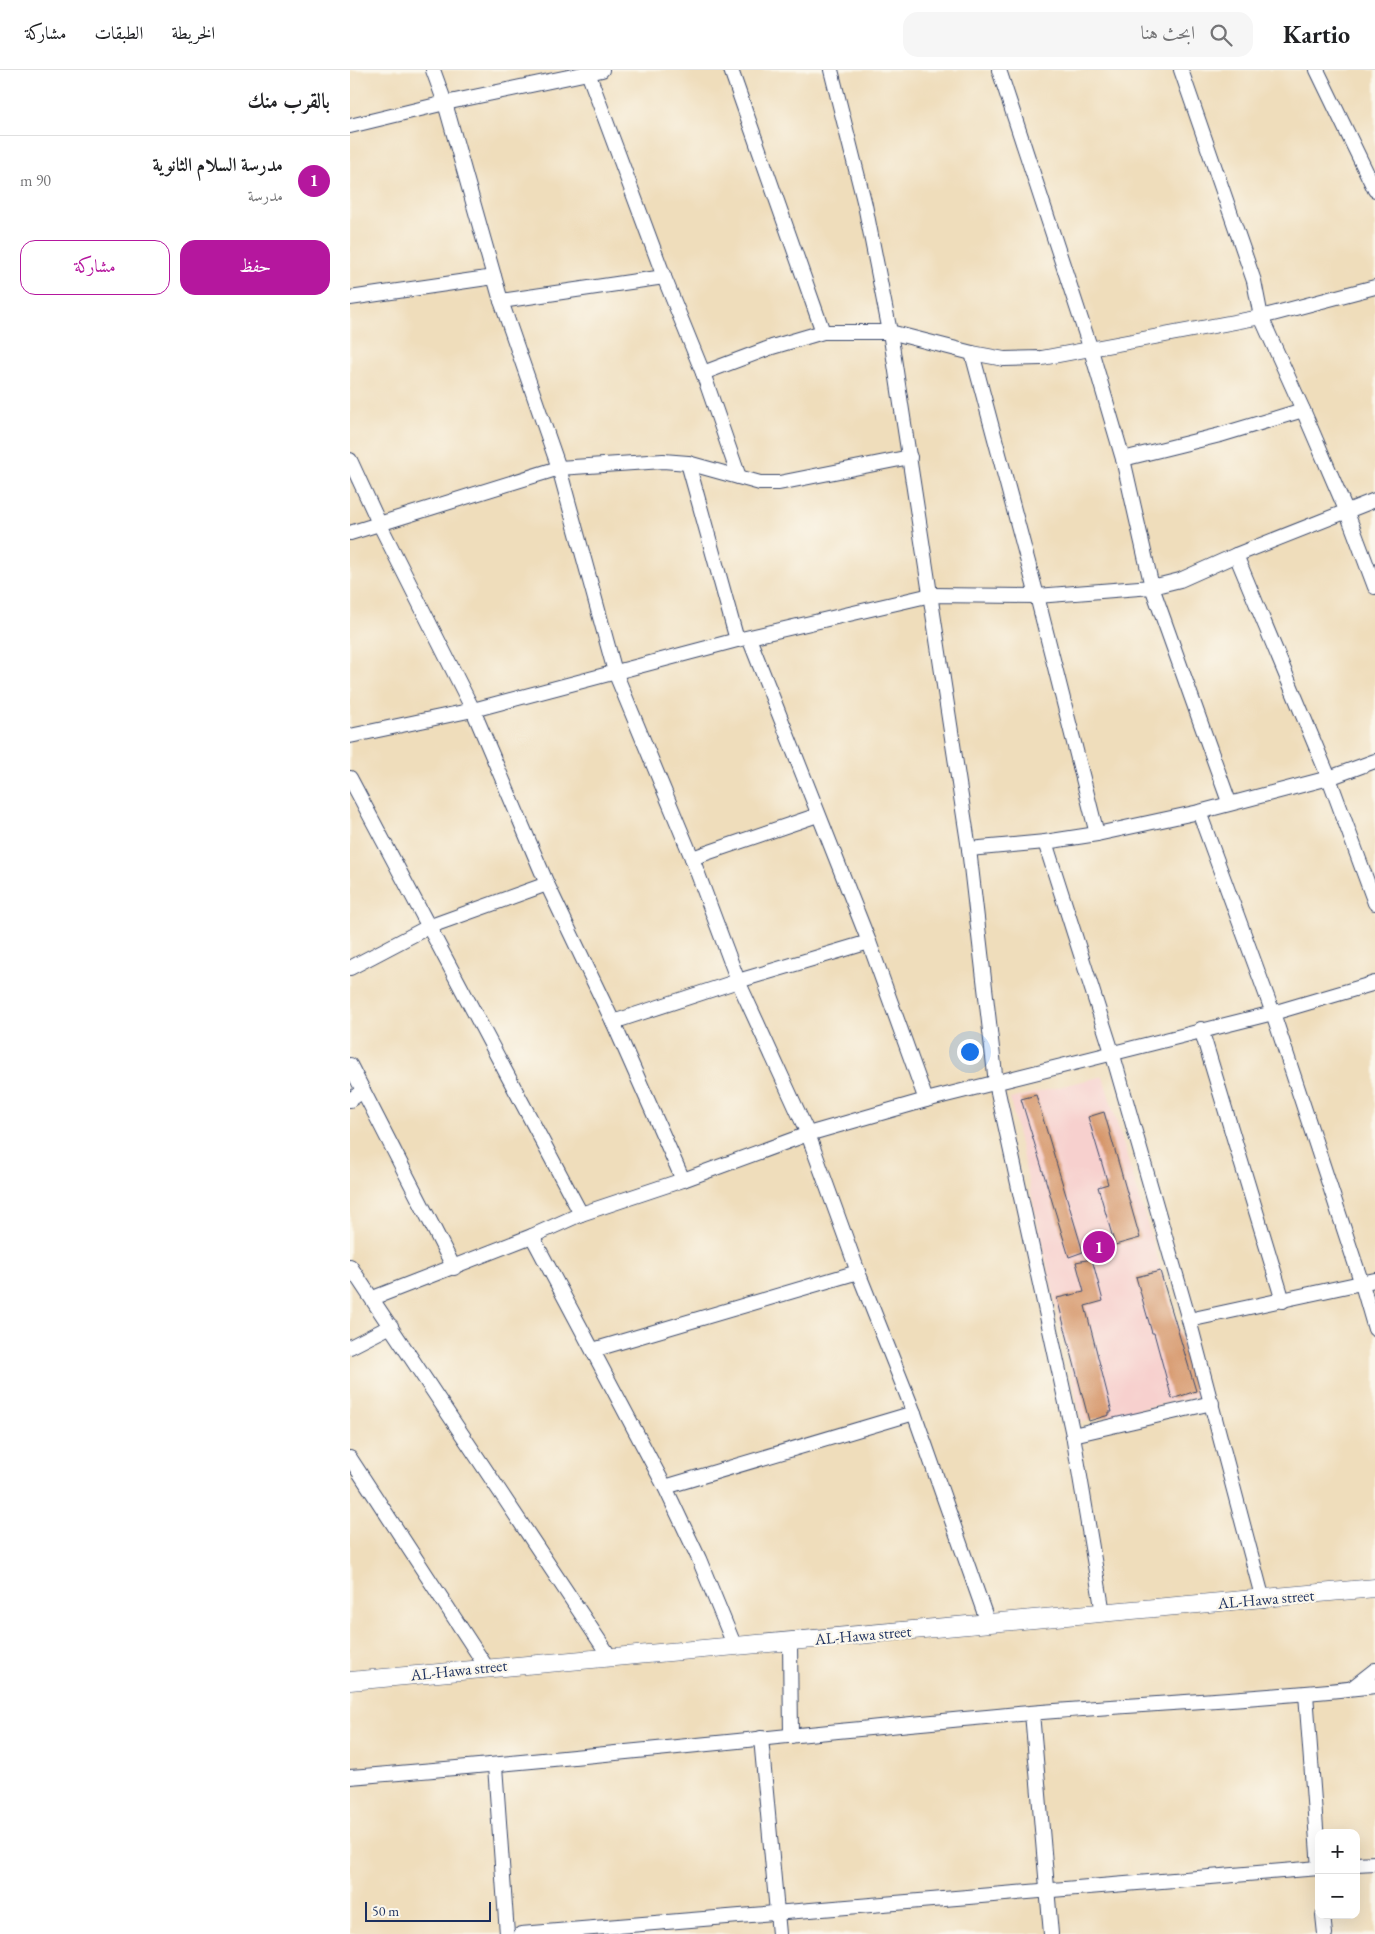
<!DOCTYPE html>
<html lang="ar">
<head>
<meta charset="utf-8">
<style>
  :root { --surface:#fff; --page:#f6f6f6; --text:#202124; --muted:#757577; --line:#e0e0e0; --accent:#b5179e }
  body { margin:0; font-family:"EB Garamond",Amiri,serif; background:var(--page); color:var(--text); direction:rtl }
  .controls { position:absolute; right:15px; bottom:15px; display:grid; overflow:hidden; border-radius:10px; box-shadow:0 5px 20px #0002 }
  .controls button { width:45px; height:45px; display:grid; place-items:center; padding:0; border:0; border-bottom:1px solid var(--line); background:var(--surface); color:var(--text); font:25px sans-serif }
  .scale { position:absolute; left:15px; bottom:12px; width:126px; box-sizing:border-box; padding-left:5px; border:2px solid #1b2f5e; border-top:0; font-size:14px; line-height:18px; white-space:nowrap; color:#1b2f5e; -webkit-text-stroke:4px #fbf7ec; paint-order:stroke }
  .you { position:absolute; left:619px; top:981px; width:18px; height:18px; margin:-12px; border:4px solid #fff; border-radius:50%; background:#1a73e8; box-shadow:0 0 0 8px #1a73e833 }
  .badge { display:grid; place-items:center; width:32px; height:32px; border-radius:50%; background:var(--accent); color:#fff; font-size:16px; font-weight:700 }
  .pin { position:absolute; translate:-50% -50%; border:2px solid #fff; box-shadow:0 1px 5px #0006 }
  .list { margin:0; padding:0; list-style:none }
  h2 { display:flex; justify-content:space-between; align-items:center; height:65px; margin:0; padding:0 20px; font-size:21px }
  h2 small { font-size:16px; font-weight:400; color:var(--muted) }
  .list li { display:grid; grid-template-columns:32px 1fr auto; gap:15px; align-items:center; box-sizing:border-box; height:90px; padding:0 20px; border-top:1px solid var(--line) }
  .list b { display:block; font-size:19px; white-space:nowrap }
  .list p { margin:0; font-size:16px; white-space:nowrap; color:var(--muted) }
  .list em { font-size:16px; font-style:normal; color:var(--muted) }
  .actions { display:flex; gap:10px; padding:15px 20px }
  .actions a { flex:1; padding:11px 0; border:1px solid var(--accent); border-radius:15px; text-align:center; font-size:18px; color:var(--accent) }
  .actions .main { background:var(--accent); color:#fff }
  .icon { flex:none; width:28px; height:28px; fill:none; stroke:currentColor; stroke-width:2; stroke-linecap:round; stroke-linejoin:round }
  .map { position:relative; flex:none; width:1025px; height:1864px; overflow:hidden; direction:ltr }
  header { display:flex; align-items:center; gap:30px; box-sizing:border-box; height:70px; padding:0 25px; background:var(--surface); border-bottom:1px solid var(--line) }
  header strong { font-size:24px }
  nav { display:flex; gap:28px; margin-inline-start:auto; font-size:18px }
  .search { width:350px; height:45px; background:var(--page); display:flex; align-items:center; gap:12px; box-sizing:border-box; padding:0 18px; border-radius:15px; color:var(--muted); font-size:19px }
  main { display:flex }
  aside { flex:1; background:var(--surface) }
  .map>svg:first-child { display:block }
</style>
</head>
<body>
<header>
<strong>Kartio</strong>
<div class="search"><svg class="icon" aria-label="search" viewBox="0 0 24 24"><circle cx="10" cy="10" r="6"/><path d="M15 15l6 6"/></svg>ابحث هنا</div>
<nav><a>الخريطة</a><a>الطبقات</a><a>مشاركة</a></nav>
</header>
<main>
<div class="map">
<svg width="1025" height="1864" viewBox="0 0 1025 1864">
  <rect width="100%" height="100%" fill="#fbf7ec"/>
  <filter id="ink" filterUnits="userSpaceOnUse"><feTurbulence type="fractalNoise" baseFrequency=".02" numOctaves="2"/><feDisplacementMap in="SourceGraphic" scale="10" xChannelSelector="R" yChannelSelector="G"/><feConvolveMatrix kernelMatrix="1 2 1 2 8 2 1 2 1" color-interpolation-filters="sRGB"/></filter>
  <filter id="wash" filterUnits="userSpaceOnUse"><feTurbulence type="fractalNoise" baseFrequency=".0096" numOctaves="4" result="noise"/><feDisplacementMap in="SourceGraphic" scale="20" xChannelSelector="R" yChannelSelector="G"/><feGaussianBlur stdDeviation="1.12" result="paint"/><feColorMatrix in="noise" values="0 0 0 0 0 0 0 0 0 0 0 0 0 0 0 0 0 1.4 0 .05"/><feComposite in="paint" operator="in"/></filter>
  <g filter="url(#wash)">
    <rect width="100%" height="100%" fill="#efddbb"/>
    <polygon fill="#f7d0ce" points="753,1006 849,1326 732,1352 660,1029"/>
    <g id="blocks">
      <g fill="#d6966b">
        <polygon points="686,1025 733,1182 719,1187 671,1029"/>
        <polygon points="754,1042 790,1168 765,1175 748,1117 758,1114 738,1047"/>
        <polygon points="742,1189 753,1231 735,1236 762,1342 759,1342 759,1345 739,1351 707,1228 734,1222 726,1192"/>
        <polygon points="810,1201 846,1321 822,1329 804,1263 802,1263 786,1207"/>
      </g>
    </g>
  </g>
  <g filter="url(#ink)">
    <use href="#blocks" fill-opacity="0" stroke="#3b496c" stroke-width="1"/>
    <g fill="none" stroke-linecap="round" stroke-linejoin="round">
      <defs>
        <g id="minor">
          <polyline points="83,0 95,33 151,231 209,398 265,602 342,788 388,911 458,1064 508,1202 564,1343 638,1553"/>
          <polyline points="237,0 314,207 353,303 389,407"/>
          <polyline points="381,0 473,262"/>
          <polyline points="481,0 515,135 540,262 619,779 646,1013 723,1365 753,1543"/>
          <polyline points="649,0 741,280 773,389 802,517 879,732"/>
          <polyline points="831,0 904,211 911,247 953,340 996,440 1025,517"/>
          <polyline points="967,0 1025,120"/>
          <polyline points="0,56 95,33 252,0"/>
          <polyline points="0,228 144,207"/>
          <polyline points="151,231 314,207"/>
          <polyline points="622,283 687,526 747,764"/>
          <polyline points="353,303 422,277 473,262 540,262 622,283 654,289 692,288 911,247 1025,217"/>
          <polyline points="773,389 870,365 953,340"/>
          <polyline points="0,390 29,453 123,640 197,814 263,952 333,1110"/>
          <polyline points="338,393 387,570"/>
          <polyline points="0,463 209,398 313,391 338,393 410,413 429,413 560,387"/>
          <polyline points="886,485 979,708 1025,833"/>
          <polyline points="399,568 519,872 576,1030"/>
          <polyline points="0,666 123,640 387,570 581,525 687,526 802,517 830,510 886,485 1025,430"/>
          <polyline points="0,708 231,1144"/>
          <polyline points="849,742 923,943 1012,1214 1025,1259"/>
          <polyline points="695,772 762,982 839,1250 913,1530"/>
          <polyline points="619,779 695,772 747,764 849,742 979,708 1025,691"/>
          <polyline points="342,788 468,745"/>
          <polyline points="0,898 78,857 197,814"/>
          <polyline points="263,952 388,911 519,872"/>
          <polyline points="851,959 933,1231"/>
          <polyline points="0,995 104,1198"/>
          <polyline points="0,1030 13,1021"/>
          <polyline points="182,1166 315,1417 349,1489 385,1577"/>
          <polyline points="0,1196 260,1587"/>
          <polyline points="23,1228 182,1166 231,1144 333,1110 458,1064 576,1030 923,943 1025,913"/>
          <polyline points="839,1250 1025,1210"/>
          <polyline points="0,1277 41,1256"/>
          <polyline points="243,1280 508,1202"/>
          <polyline points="723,1365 862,1333"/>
          <polyline points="0,1388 137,1598"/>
          <polyline points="315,1417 564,1343"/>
          <polyline points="440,1571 441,1666"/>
          <polyline points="1002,1618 1025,1600"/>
          <polyline points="956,1624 969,1798"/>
          <polyline points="682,1643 701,1864"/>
          <polyline points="411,1668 429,1864"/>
          <polyline points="145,1696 157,1864"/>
          <path d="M0,1707C227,1689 453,1663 680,1643C795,1633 910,1630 1025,1616"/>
          <polyline points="1006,1794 1025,1793"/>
          <polyline points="973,1845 975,1864"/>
          <polyline points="171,1864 969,1798"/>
        </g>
        <path id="tertiary" d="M0,1611C342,1579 684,1552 1025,1518"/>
      </defs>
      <use href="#minor" stroke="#3b496c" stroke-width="16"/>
      <use href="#tertiary" stroke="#3b496c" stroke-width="19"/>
      <use href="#minor" stroke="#fff" stroke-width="14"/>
      <use href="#tertiary" stroke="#fff" stroke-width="18"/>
    </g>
  </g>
  <g text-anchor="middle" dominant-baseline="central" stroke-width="4.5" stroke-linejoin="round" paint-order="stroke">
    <g font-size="16" fill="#1b2f5e" stroke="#fbf7ec">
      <text transform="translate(916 1529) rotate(-5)">AL-Hawa street</text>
      <text transform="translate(513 1565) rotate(-5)">AL-Hawa street</text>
      <text transform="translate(109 1600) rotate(-6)">AL-Hawa street</text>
    </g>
  </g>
</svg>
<div class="controls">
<button>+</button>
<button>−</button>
</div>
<div class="scale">50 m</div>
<div class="you"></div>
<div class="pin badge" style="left:749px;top:1177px">1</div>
</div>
<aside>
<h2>بالقرب منك<small></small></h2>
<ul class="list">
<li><span class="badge">1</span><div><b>مدرسة السلام الثانوية</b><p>مدرسة</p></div><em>90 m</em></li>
</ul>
<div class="actions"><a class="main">حفظ</a><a>مشاركة</a></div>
</aside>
</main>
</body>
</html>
